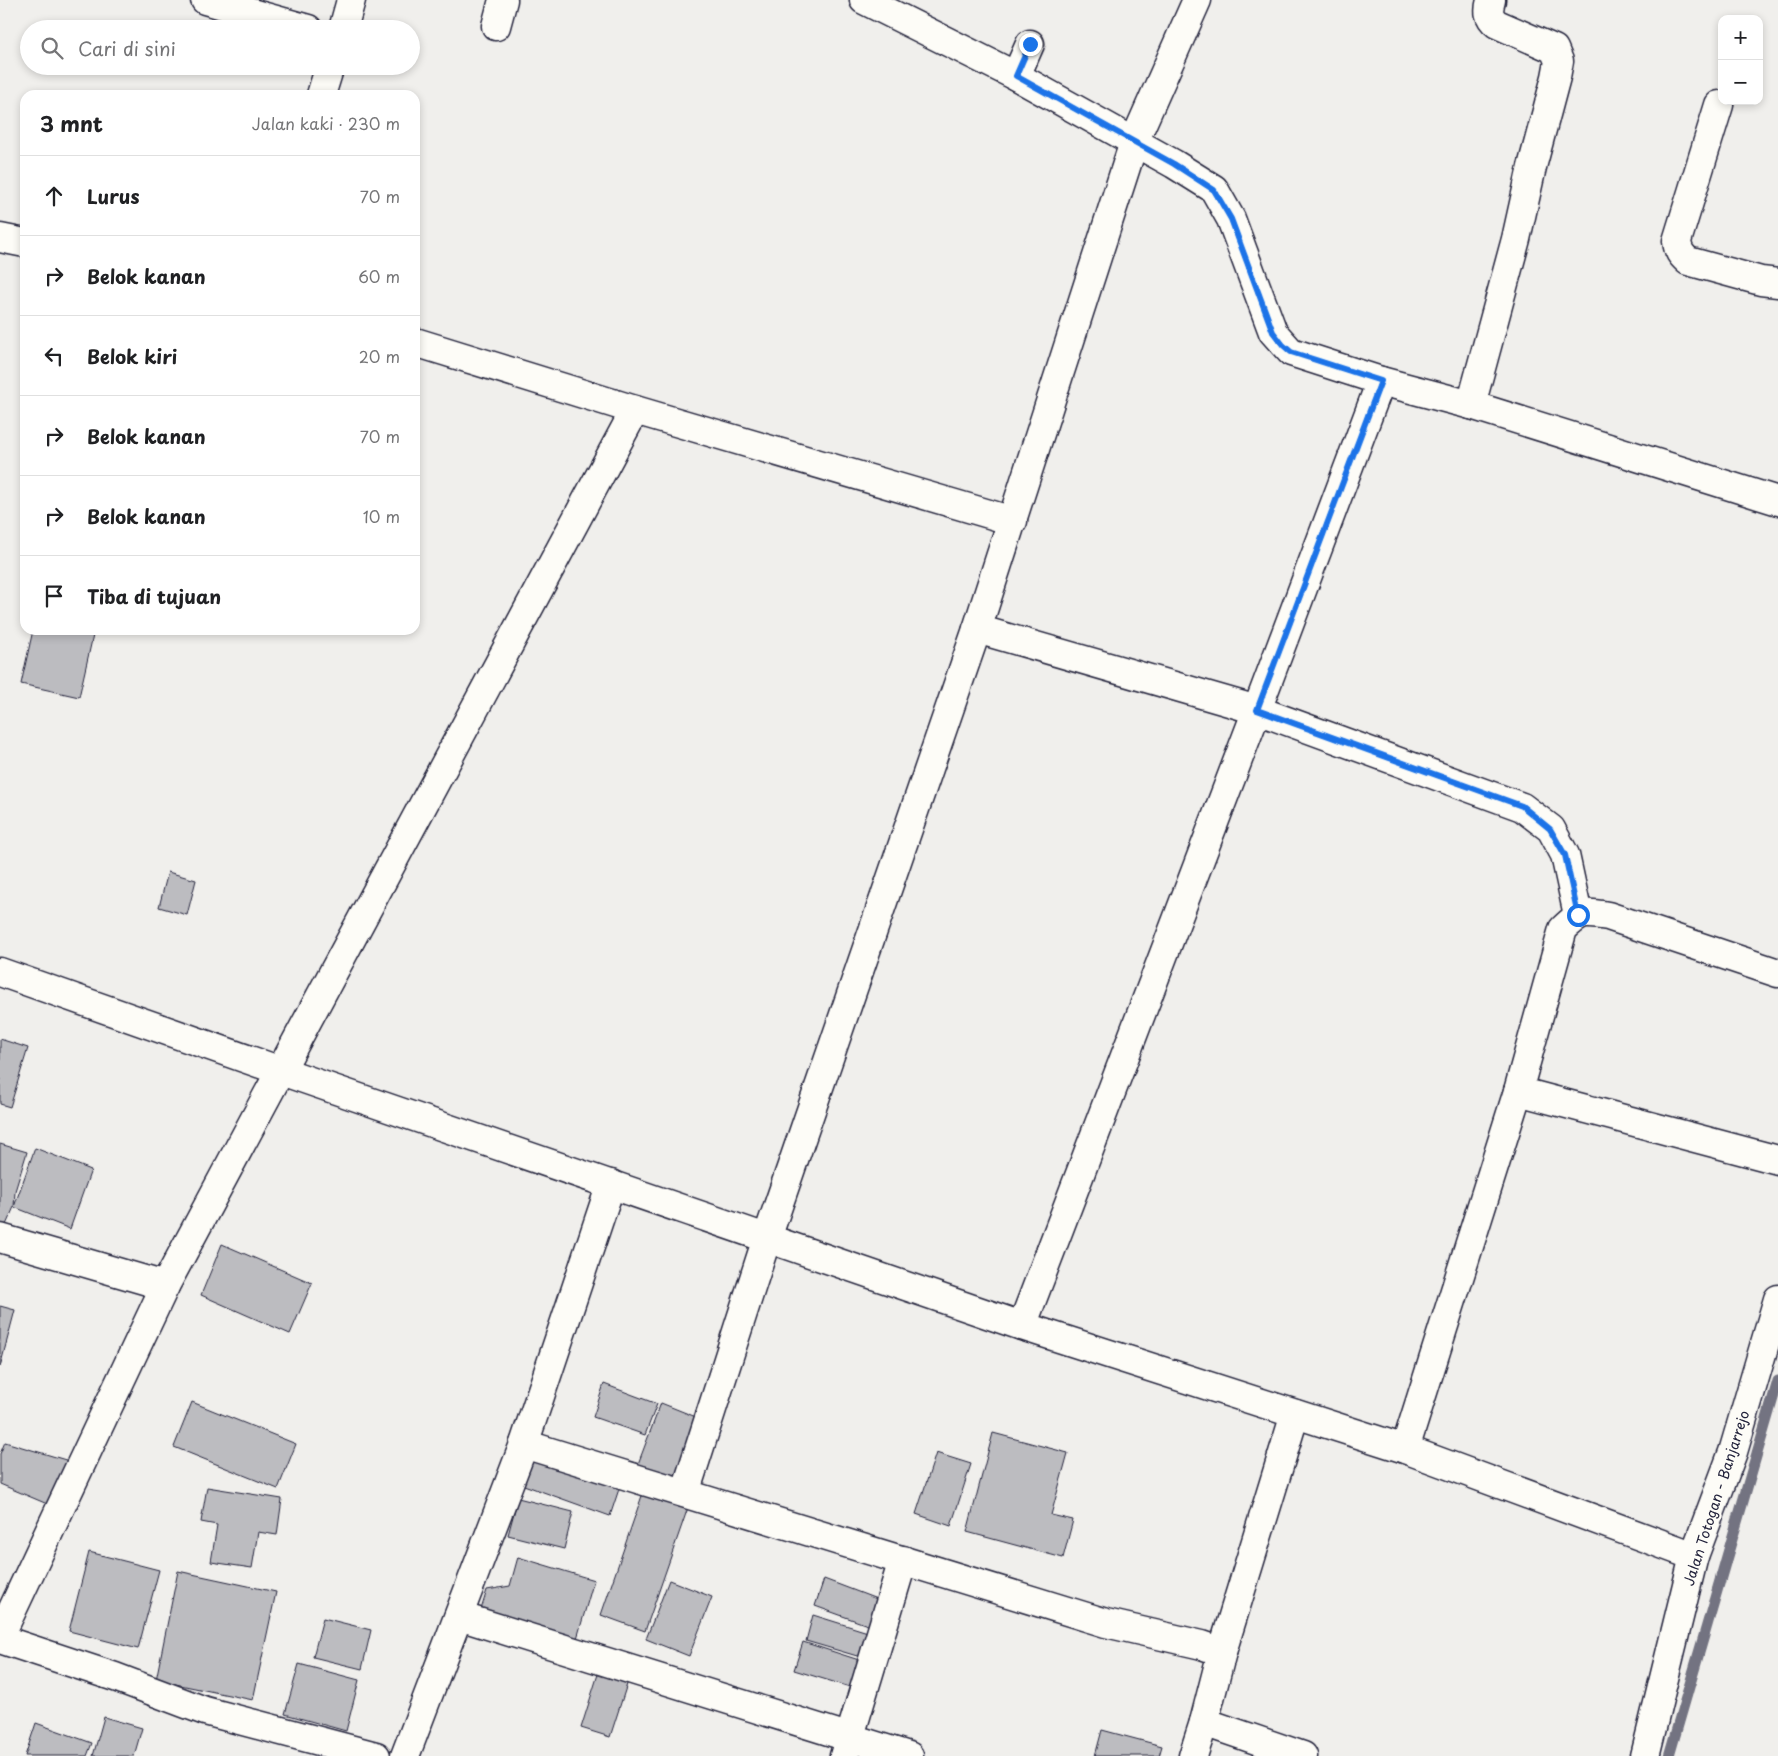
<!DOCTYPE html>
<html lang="id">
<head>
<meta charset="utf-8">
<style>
  :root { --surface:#fff; --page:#f6f6f6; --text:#202124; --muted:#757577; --line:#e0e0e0 }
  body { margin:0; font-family:"Playpen Sans",sans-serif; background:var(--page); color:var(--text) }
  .controls { position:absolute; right:15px; top:15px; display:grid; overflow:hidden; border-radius:10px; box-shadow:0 2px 8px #0003 }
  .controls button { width:45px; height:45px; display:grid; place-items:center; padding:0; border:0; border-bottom:1px solid var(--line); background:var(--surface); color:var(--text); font:25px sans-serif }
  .stop { position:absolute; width:15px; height:15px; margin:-11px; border:4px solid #1a73e8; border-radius:50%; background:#fff }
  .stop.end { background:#1a73e8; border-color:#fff; box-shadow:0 1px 5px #0008 }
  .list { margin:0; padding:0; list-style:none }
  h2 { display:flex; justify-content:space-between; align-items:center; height:65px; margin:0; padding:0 20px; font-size:21px }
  h2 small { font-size:16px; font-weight:400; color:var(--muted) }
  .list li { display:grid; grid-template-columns:32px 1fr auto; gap:15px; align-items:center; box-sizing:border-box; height:80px; padding:0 20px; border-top:1px solid var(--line) }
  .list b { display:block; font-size:19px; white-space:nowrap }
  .list em { font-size:16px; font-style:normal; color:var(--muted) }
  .icon { flex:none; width:28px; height:28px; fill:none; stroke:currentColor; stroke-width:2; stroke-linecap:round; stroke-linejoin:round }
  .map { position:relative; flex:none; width:1778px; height:1756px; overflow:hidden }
  .search { position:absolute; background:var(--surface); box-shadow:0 2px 8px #0003; left:20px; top:20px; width:400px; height:55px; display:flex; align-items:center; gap:12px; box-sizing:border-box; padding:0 18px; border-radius:28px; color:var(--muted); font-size:19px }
  .panel { position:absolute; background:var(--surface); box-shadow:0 2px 8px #0003; left:20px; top:90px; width:400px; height:545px; border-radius:15px }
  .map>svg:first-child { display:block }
</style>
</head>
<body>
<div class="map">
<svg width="1778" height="1756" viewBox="0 0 1778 1756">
  <rect width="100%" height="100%" fill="#f0efec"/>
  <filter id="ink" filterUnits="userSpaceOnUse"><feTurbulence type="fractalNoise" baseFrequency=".02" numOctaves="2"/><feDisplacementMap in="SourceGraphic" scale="10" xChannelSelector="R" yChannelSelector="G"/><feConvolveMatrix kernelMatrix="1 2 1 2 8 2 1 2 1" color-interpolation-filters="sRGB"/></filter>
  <g filter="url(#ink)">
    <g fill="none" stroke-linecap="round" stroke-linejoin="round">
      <polyline stroke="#737381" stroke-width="11" points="1669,1756 1778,1381"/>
    </g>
    <g fill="#bcbcc0" stroke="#22223b">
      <polygon points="33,630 94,631 79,697 21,684"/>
      <polygon points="168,872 196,880 187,915 159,907"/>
      <polygon points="0,1039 28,1048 10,1107 0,1104"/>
      <polygon points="0,1144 27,1152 15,1191 14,1207 6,1225 0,1223"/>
      <polygon points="35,1148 91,1170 70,1229 14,1207"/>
      <polygon points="222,1244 312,1283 290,1334 201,1295"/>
      <polygon points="0,1306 15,1310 0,1367"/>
      <polygon points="604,1384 657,1404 645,1435 593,1417"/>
      <polygon points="192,1402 296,1444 278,1489 174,1447"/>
      <polygon points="661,1403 706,1421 683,1482 638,1464"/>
      <polygon points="993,1433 1068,1453 1051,1515 1073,1520 1063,1558 967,1532"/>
      <polygon points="5,1442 76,1463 52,1506 0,1484 0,1454"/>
      <polygon points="534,1449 622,1480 610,1516 521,1484"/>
      <polygon points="936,1453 971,1464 951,1526 916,1514"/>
      <polygon points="646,1484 691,1499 645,1631 601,1615"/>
      <polygon points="207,1487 282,1499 277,1535 258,1532 252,1568 211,1562 217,1525 201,1522"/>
      <polygon points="518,1498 573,1512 564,1549 508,1535"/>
      <polygon points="89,1552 159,1570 138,1649 69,1631"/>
      <polygon points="518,1557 594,1580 576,1642 480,1613 487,1590 510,1586"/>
      <polygon points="178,1571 276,1592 253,1700 156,1680"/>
      <polygon points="824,1579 882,1601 873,1627 815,1606"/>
      <polygon points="669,1580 712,1597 689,1656 646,1639"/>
      <polygon points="813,1615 871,1633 864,1658 806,1641"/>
      <polygon points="323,1618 371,1630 362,1669 313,1657"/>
      <polygon points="803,1642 859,1660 850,1687 794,1670"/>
      <polygon points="299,1664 359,1680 346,1731 285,1714"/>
      <polygon points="599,1671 628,1681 610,1737 581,1728"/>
      <polygon points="104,1717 142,1728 134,1756 93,1756"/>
      <polygon points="36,1723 92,1743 87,1756 25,1756"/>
      <polygon points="1102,1730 1162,1746 1159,1756 1095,1756"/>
    </g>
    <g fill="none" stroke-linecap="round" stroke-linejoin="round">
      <defs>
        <g id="street">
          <polyline points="205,0 308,29"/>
          <polyline points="864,0 1016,76 1174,164 1214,189 1231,219 1273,332 1291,352 1381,381 1471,405 1778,501"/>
          <polyline points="496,26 503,0"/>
          <polyline points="343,29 351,0"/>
          <polyline points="1016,76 1030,44"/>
          <polyline points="321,95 330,66"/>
          <path d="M1719,105L1677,241C1678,251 1681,255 1688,261L1761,281L1778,283"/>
          <polyline points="0,238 25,243"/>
          <polyline points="415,342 635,410 1013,521"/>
          <path d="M1471,405L1516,239L1532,167L1556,77L1559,61L1554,49L1497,24C1488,17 1488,11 1491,0"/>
          <polyline points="977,629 1257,710 1522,807 1551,829 1565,855 1578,915"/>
          <polyline points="0,972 281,1071 1022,1326 1405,1449 1694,1556"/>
          <polyline points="1518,1091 1778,1160"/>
          <polyline points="0,1238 165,1286"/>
          <polyline points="1022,1326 1257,710 1381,381"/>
          <polyline points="524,1444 1106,1623 1202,1645 1222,1652 1204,1722 1193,1756"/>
          <path d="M1405,1449L1518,1091L1563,929C1581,912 1583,912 1608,916L1778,973"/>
          <polyline points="685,1493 767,1238 977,629 1134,142 1197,0"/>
          <polyline points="459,1616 909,1756"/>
          <polyline points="0,1636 165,1286 635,410"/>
          <polyline points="0,1639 115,1677 205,1711 376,1756"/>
          <polyline points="1222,1652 1295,1414"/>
          <polyline points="1204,1722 1303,1756"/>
          <polyline points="405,1756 524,1444 611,1184"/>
          <polyline points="844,1756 903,1560"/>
        </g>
        <polyline id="secondary" points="1645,1756 1694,1556 1733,1452 1778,1299"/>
      </defs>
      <use href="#street" stroke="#22223b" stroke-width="31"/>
      <use href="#secondary" stroke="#22223b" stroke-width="31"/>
      <use href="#street" stroke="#fdfcf7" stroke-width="28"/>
      <use href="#secondary" stroke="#fdfcf7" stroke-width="28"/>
    </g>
  </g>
  <g fill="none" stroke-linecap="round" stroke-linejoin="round" filter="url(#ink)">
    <polyline stroke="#1a73e8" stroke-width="6" points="1030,44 1016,76 1174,164 1214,190 1231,219 1273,332 1283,345 1291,352 1381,381 1257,710 1522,806 1550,829 1565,855 1578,915"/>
  </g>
  <g text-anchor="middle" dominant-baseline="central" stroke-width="4.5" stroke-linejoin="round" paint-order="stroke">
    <g font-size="14" fill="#22223b" stroke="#fdfcf7">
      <text transform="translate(1716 1498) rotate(-72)">Jalan Totogan - Banjarrejo</text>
    </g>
  </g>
</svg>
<div class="controls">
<button>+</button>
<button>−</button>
</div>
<div class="stop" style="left:1578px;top:915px"></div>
<div class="stop end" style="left:1030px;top:44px"></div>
<div class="search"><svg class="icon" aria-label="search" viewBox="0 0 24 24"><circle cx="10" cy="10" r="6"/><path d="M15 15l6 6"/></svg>Cari di sini</div>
<section class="panel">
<h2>3 mnt<small>Jalan kaki · 230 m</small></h2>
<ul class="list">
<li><svg class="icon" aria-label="ahead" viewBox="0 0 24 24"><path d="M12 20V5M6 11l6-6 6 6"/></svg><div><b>Lurus</b></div><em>70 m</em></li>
<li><svg class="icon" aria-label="right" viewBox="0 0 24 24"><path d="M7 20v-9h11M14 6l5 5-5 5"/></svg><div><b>Belok kanan</b></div><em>60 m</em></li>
<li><svg class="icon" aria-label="left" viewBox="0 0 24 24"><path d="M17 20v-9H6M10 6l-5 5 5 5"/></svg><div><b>Belok kiri</b></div><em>20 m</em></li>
<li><svg class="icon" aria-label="right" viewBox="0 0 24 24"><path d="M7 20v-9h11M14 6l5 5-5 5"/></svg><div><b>Belok kanan</b></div><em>70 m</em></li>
<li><svg class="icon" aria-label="right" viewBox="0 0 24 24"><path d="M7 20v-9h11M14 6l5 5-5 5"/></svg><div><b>Belok kanan</b></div><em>10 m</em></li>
<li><svg class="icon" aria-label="arrive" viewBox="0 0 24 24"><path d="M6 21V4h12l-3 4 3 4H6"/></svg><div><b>Tiba di tujuan</b></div></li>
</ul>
</section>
</div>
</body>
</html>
